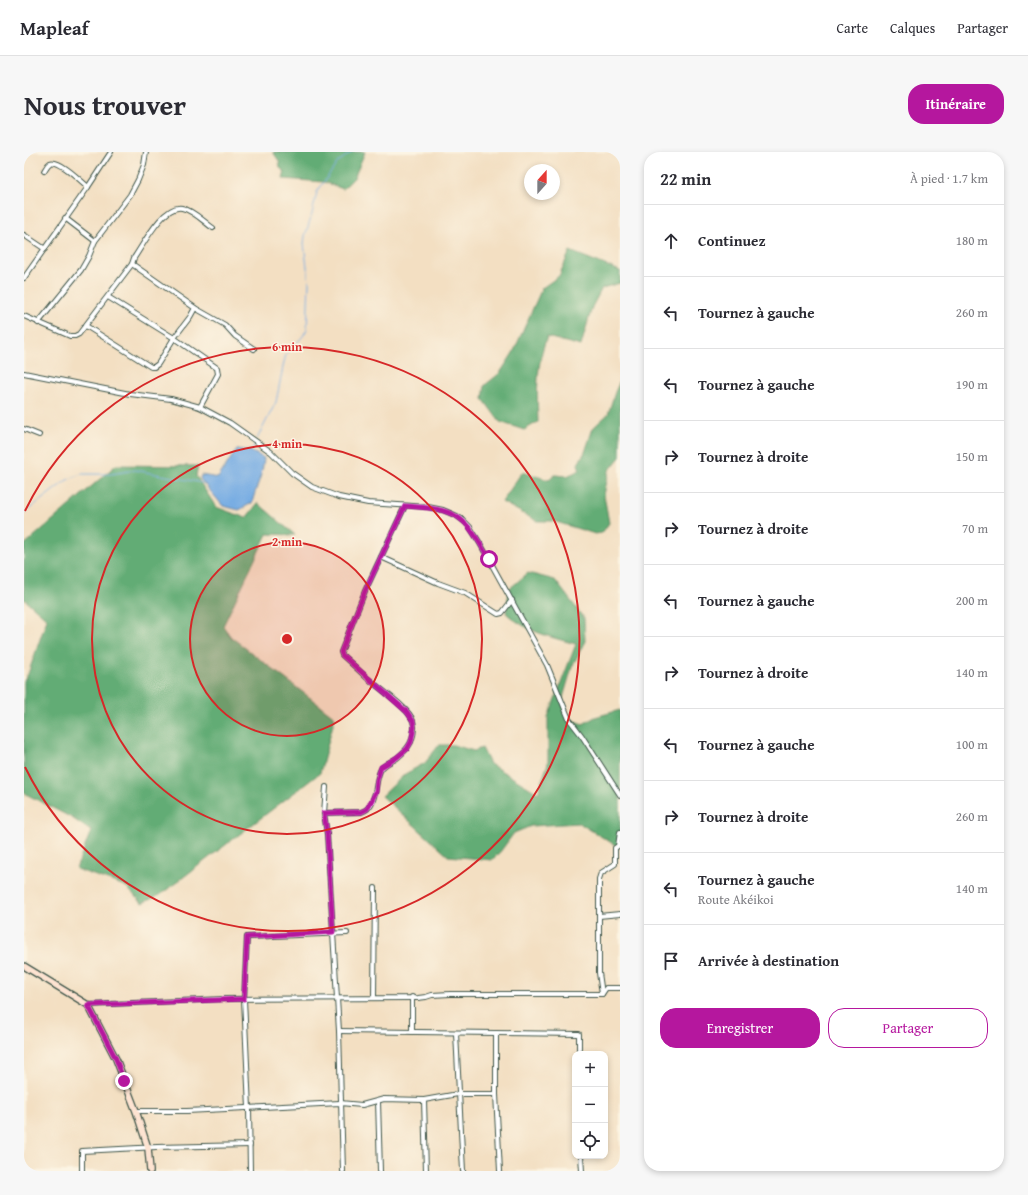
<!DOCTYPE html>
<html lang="fr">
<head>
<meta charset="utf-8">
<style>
  :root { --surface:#fff; --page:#f7f7f7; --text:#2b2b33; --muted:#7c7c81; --line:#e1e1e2; --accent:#b5179e }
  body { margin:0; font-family:"Gentium Book Plus",serif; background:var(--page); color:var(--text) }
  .controls { position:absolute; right:12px; bottom:12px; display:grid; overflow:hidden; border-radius:8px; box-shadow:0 2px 6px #0003 }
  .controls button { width:36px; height:36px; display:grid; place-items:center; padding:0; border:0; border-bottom:1px solid var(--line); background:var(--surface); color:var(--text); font:20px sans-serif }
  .compass { position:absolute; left:500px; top:12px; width:36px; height:36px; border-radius:50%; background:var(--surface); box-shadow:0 2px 6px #0003; rotate:21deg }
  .stop { position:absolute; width:12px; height:12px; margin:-9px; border:3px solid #b5179e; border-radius:50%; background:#fff }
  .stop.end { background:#b5179e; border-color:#fff; box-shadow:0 1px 4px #0008 }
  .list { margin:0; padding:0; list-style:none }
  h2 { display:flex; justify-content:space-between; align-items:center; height:52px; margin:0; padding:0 16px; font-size:17px }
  h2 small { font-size:13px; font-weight:400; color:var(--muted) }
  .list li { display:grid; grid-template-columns:26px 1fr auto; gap:12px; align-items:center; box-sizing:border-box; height:72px; padding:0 16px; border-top:1px solid var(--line) }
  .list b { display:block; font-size:15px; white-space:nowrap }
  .list p { margin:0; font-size:13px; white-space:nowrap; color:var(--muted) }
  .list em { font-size:13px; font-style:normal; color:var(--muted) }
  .actions { display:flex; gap:8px; padding:12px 16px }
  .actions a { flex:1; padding:9px 0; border:1px solid var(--accent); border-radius:16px; text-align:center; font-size:14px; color:var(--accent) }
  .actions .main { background:var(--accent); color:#fff }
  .icon { flex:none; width:22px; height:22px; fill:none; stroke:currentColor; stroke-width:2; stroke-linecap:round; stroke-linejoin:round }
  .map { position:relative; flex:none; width:596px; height:1019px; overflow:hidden; border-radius:16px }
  header { display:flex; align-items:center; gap:24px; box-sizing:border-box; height:56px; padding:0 20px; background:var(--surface); border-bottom:1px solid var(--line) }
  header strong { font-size:19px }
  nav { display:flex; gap:22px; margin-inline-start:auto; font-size:14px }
  .intro { display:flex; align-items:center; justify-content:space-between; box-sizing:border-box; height:96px; padding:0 24px }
  h1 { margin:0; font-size:28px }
  .button { padding:10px 18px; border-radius:16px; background:var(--accent); color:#fff; font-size:14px; font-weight:700 }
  main { display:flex; gap:24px; padding:0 24px }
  aside { flex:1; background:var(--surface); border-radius:16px; box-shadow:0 2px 6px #0003 }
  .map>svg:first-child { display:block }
</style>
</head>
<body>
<header>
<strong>Mapleaf</strong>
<nav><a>Carte</a><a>Calques</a><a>Partager</a></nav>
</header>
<div class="intro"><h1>Nous trouver</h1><a class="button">Itinéraire</a></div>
<main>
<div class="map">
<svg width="596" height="1019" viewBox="0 0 596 1019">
  <rect width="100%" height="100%" fill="#fcf5e5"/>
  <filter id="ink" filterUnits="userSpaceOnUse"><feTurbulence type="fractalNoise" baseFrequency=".025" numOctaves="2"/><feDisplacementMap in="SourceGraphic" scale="8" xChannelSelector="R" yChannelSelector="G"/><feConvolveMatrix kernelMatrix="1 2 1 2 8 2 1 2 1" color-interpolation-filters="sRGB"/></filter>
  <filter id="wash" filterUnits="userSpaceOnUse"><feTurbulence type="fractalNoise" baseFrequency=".012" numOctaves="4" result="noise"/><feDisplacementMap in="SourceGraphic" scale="16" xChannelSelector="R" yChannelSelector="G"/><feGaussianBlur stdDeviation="0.9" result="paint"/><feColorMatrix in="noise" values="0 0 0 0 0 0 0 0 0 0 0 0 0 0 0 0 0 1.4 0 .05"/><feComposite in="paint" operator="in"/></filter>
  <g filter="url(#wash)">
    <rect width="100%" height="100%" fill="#f3dfc2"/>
    <g fill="#62ac74" stroke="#407454">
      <polygon points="249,0 341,0 330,26 319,37 300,30 259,27 261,20 256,16 255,9"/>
      <path d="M546,99L596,119V131L578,136L568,155L557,194L523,185C512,212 513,241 514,270L500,278L476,270L459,247L461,233L476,221L489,201L518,136L535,124Z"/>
      <polygon points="596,229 596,305 585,319 580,343 585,371 578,381 571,382 529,369 513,369 478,350 498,320 525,328 531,323 543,324 556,318 554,312 561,300 569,276 584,262 591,240"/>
      <polygon points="92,313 174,314 172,324 192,355 222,366 234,351 271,383 243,382 199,474 207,485 311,565 296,621 136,743 118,751 101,734 52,717 67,679 48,666 0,641 0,529 4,522 23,467 0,447 0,393"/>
      <path d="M504,421L531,428L560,466L561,489L548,515L538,549L545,567L559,572L571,565L596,558V696L555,671L507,674L490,681L476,700L468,708L424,704L358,644L381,622L401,611L415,593H429L450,599L458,596L466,612L514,641L524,611V565L552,492C526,485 503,480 482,461L485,437Z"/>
    </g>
    <path fill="#74abe3" stroke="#4a748c" d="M213,297L226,299L240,306C239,322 232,335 228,351L215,358L199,354L176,327L177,323L194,326Z"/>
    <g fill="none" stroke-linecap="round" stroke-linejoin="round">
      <g stroke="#74abe3" stroke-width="1">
        <polyline points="233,287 252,250 260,210 262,203 268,196 279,184 283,177 285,130 280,92 281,84 288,62 293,40 314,10 328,0"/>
        <polyline points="227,300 232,290"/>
        <polyline points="0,361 43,328 57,322 87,322 111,318 179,331"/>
      </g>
    </g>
  </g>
  <g filter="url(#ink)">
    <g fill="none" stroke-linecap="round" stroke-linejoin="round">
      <defs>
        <g id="street">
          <path d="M20,19C22,16 23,13 26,11C35,7 57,29 64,35"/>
          <polyline points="41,66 71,89"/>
          <polyline points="0,83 21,97"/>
          <polyline points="108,112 171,156 201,173 211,184 230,197"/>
          <polyline points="0,126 64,35 87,0"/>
          <polyline points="84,145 150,186 166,165 171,156"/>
          <path d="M0,164L46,184H51L55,182L108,112L110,106C119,93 140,52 158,56C169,58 180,70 189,76"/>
          <polyline points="14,171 57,118 65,104 71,89 106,43 114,28 120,13 122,0"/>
          <polyline points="62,174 127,215 130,215 134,212 150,186 193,216 194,222 176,255"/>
          <polyline points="0,221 106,242 147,247 176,255 206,271 247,300 268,321 288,335 315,345 344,351 404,355 419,358 433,364 440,369 446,375 457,393 523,513 545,567 558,584 596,643"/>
          <polyline points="0,277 15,283"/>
          <polyline points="357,405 414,431 441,441 474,462 478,461 488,448"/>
          <polyline points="302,635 300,661 303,682 315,879 319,1019"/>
          <path d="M300,661L337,660C354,655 350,632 356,619C359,612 367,610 373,606C378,602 384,596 387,590C389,585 391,576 389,569C386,557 354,535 343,526C335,518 327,511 318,503L317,500L341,439L381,354"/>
          <polyline points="575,764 596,762"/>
          <polyline points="578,842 575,821 575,727 577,721 591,712 591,696 594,694 596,680"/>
          <polyline points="388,845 388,880"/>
          <polyline points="350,846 351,736"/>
          <polyline points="64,853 200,847 394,846 402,845 408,843 426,842 578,842 582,836 596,836"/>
          <polyline points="315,879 555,882 555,902"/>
          <polyline points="432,881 439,1019"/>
          <polyline points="472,882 472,942 476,1019"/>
          <polyline points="400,948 402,1019"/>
          <polyline points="354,949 356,1019"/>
          <polyline points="112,959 163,959 316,951 338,953 360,947 400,948 434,942 472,942"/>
          <polyline points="557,1004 558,1019"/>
          <polyline points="58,1019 58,999 133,995 226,993"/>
          <polyline points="226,1019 225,956 220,847 223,785 323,781"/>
        </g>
        <polyline id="secondary" points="0,814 64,853 92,907 112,959 124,996 126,1019"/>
      </defs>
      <use href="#street" stroke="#3f5549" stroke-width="6"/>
      <use href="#secondary" stroke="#3f5549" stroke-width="8"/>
      <use href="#street" stroke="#fff" stroke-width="4"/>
      <use href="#secondary" stroke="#fde3d1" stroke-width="5.5"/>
    </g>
  </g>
  <g fill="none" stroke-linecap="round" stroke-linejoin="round" filter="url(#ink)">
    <path stroke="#b5179e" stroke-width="5" d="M100,929L92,907L64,853L220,847L223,785L309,780L303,682L300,661L337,660L343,657L352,640L353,628L357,615L372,606L383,597L387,590L390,575L389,569L383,560L318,503L317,500L341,439L381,354C433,357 440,362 465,407"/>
  </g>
  <circle cx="263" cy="487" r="97" fill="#d62828" fill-opacity=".12"/>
  <g fill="none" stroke="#d62828" stroke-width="2">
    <circle cx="263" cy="487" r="97"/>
    <circle cx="263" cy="487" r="195"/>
    <path d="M1 359A292 292 0 1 1 1 615"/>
  </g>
  <circle cx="263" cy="487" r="6" fill="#d62828" stroke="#fcf5e5" stroke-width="2"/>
  <g font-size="12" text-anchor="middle" font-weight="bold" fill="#d62828" stroke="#fcf5e5" stroke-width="3" stroke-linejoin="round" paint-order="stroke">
    <text x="263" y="199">6 min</text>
    <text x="263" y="296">4 min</text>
    <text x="263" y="394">2 min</text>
  </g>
</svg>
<div class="controls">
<button>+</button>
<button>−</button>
<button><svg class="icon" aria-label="locate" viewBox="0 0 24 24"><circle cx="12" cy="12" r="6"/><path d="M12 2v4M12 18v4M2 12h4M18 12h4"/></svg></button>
</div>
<svg class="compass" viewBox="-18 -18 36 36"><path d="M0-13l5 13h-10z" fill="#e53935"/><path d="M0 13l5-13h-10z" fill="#7c7c81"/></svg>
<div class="stop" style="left:465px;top:407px"></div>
<div class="stop end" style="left:100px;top:929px"></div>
</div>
<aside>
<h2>22 min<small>À pied · 1.7 km</small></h2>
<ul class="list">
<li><svg class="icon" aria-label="ahead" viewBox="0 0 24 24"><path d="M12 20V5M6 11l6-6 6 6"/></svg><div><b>Continuez</b></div><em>180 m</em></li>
<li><svg class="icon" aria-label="left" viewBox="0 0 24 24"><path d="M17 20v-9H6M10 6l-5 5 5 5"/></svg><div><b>Tournez à gauche</b></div><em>260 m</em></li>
<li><svg class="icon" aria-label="left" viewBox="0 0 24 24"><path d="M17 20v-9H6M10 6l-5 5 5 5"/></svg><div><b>Tournez à gauche</b></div><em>190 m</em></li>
<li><svg class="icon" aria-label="right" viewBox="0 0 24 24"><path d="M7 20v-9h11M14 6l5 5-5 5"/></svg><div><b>Tournez à droite</b></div><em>150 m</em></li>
<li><svg class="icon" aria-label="right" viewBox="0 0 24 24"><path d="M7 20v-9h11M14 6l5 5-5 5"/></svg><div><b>Tournez à droite</b></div><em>70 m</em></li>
<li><svg class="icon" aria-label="left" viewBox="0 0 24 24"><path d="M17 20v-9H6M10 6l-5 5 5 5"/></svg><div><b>Tournez à gauche</b></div><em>200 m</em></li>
<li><svg class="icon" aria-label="right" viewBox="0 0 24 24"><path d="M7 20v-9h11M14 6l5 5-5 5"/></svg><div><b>Tournez à droite</b></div><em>140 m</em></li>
<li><svg class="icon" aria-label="left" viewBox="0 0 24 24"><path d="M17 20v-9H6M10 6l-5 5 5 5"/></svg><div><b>Tournez à gauche</b></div><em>100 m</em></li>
<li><svg class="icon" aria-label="right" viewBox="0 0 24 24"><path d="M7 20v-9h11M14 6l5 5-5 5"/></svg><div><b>Tournez à droite</b></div><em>260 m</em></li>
<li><svg class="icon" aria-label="left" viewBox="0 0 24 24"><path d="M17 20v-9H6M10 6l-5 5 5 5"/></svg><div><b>Tournez à gauche</b><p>Route Akéikoi</p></div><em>140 m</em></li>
<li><svg class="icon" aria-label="arrive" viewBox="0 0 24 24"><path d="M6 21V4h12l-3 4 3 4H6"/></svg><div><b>Arrivée à destination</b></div></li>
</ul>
<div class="actions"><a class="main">Enregistrer</a><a>Partager</a></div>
</aside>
</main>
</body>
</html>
